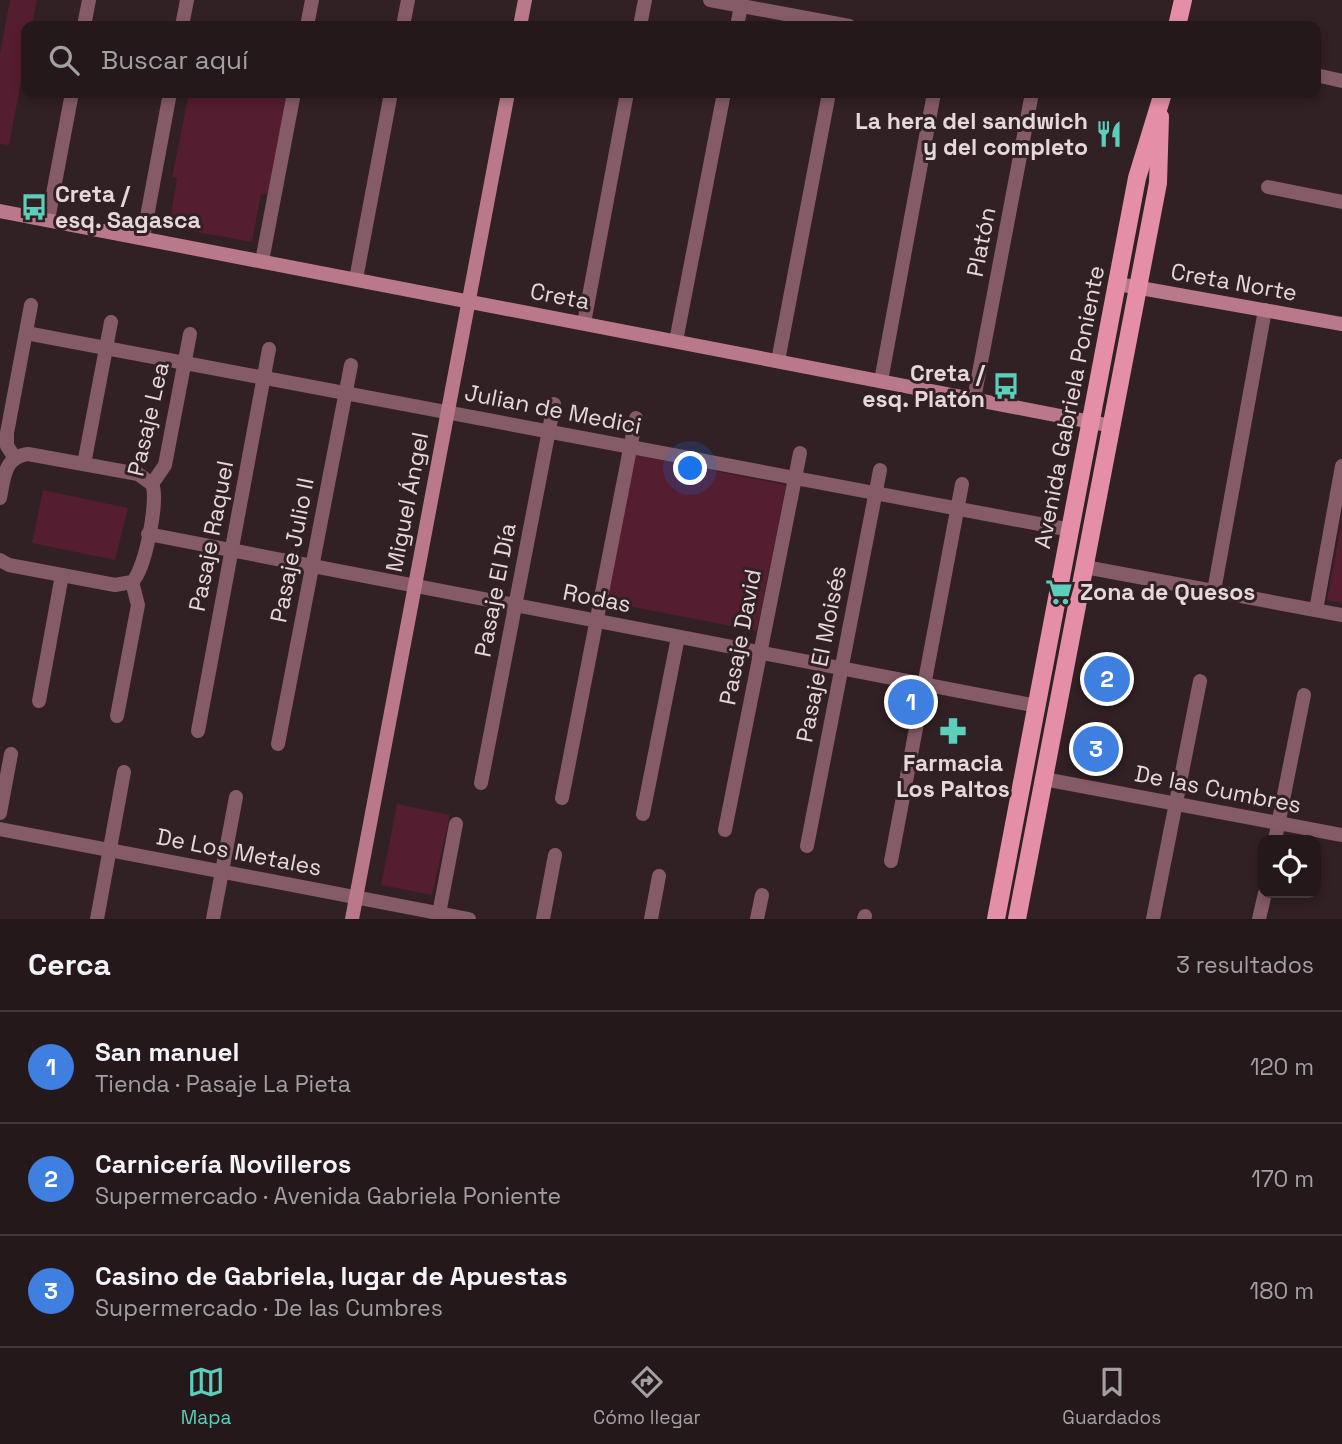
<!DOCTYPE html>
<html lang="es">
<head>
<meta charset="utf-8">
<style>
  :root { --surface:#25181b; --page:#2d2124; --text:#f1f3f6; --muted:#a3a0a3; --line:#42373a; --accent:#5bcebc }
  body { margin:0; font-family:"Space Grotesk",sans-serif; background:var(--page); color:var(--text) }
  .controls { position:absolute; right:21px; bottom:21px; display:grid; overflow:hidden; border-radius:14px; box-shadow:0 4px 10px #0003 }
  .controls button { width:63px; height:63px; display:grid; place-items:center; padding:0; border:0; border-bottom:2px solid var(--line); background:var(--surface); color:var(--text); font:35px sans-serif }
  .you { position:absolute; left:691px; top:469px; width:24px; height:24px; margin:-18px; border:5px solid #fff; border-radius:50%; background:#1a73e8; box-shadow:0 0 0 10px #1a73e833 }
  .badge { display:grid; place-items:center; width:46px; height:46px; border-radius:50%; background:var(--accent); color:#fff; font-size:23px; font-weight:700 }
  .pin { position:absolute; translate:-50% -50%; border:4px solid #fff; box-shadow:0 2px 7px #0006 }
  .list { margin:0; padding:0; list-style:none }
  h2 { display:flex; justify-content:space-between; align-items:center; height:91px; margin:0; padding:0 28px; font-size:30px }
  h2 small { font-size:23px; font-weight:400; color:var(--muted) }
  .list li { display:grid; grid-template-columns:46px 1fr auto; gap:21px; align-items:center; box-sizing:border-box; height:112px; padding:0 28px; border-top:2px solid var(--line) }
  .list b { display:block; font-size:26px; white-space:nowrap }
  .list p { margin:0; font-size:23px; white-space:nowrap; color:var(--muted) }
  .list em { font-size:23px; font-style:normal; color:var(--muted) }
  .icon { flex:none; width:38px; height:38px; fill:none; stroke:currentColor; stroke-width:2; stroke-linecap:round; stroke-linejoin:round }
  .map { position:relative; flex:none; width:1342px; height:919px; overflow:hidden }
  .search { position:absolute; background:var(--surface); box-shadow:0 4px 10px #0003; left:21px; right:21px; top:21px; height:77px; display:flex; align-items:center; gap:18px; box-sizing:border-box; padding:0 24px; border-radius:14px; color:var(--muted); font-size:26px }
  .sheet { height:427px; background:var(--surface) }
  nav { display:flex; justify-content:space-around; align-items:center; box-sizing:border-box; height:98px; border-top:2px solid var(--line); background:var(--surface); font-size:19px; color:var(--muted) }
  nav a { display:grid; justify-items:center; gap:4px }
  nav .on { color:var(--accent) }
  .map>svg:first-child { display:block }
</style>
</head>
<body>
<div class="map">
<svg width="1342" height="919" viewBox="0 0 1342 919">
  <rect width="100%" height="100%" fill="#312024"/>
  <g fill="#541d30">
    <polygon points="10,0 37,0 32,26 26,26 26,55 9,145 0,144 0,53"/>
    <polygon points="189,93 290,93 269,195 261,194 252,242 169,227 177,178 172,177"/>
    <polygon points="634,455 786,485 757,631 607,602"/>
    <polygon points="43,490 128,508 115,560 32,543"/>
    <polygon points="1342,521 1342,603 1327,600"/>
    <polygon points="397,804 450,815 432,895 381,885"/>
  </g>
  <g fill="none" stroke-linecap="round" stroke-linejoin="round">
    <g stroke="#845b66" stroke-width="14">
      <polyline points="710,0 849,26"/>
      <polyline points="84,26 89,0"/>
      <polyline points="182,26 187,0"/>
      <polyline points="307,26 312,0"/>
      <polyline points="403,26 408,0"/>
      <polyline points="640,26 645,0"/>
      <polyline points="737,26 741,6"/>
      <polyline points="1316,75 1342,81"/>
      <polyline points="1268,187 1342,202"/>
      <polyline points="48,220 72,93"/>
      <polyline points="143,238 170,93"/>
      <polyline points="262,261 294,93"/>
      <polyline points="356,279 391,93"/>
      <polyline points="584,323 627,93"/>
      <polyline points="26,333 1071,530"/>
      <polyline points="676,341 724,93"/>
      <polyline points="778,361 829,93"/>
      <polyline points="881,381 934,93"/>
      <polyline points="974,399 1032,93"/>
      <polyline points="15,458 7,446 7,433 31,305"/>
      <polyline points="84,464 111,322"/>
      <polyline points="152,484 165,465 190,334"/>
      <path d="M0,498C4,478 4,457 28,454L138,474L152,484"/>
      <polyline points="148,534 1037,706"/>
      <path d="M0,560L9,565L115,585L132,582C145,571 159,499 152,484"/>
      <polyline points="1085,567 1342,615"/>
      <polyline points="1214,591 1265,310"/>
      <polyline points="1316,610 1342,466"/>
      <polyline points="39,701 62,575"/>
      <polyline points="117,716 138,605 132,582"/>
      <polyline points="198,731 269,349"/>
      <polyline points="278,744 351,365"/>
      <polyline points="1044,779 1342,835"/>
      <polyline points="481,783 554,404"/>
      <polyline points="562,798 636,418"/>
      <polyline points="0,813 11,754"/>
      <polyline points="643,814 678,637"/>
      <polyline points="0,829 469,919"/>
      <polyline points="725,830 800,453"/>
      <polyline points="1275,840 1304,695"/>
      <polyline points="807,846 880,470"/>
      <polyline points="891,861 962,484"/>
      <polyline points="97,919 124,772"/>
      <polyline points="213,919 236,797"/>
      <polyline points="438,919 456,824"/>
      <polyline points="543,919 555,855"/>
      <polyline points="651,919 659,876"/>
      <polyline points="757,919 762,895"/>
      <polyline points="864,919 865,916"/>
      <polyline points="1153,919 1200,681"/>
      <polyline points="1259,919 1265,893"/>
    </g>
    <g stroke="#ba798b" stroke-width="14">
      <polyline points="520,26 525,0"/>
      <polyline points="0,211 1112,426"/>
      <polyline points="1118,284 1342,324"/>
      <polyline points="352,919 508,93"/>
    </g>
    <g stroke="#e48fa7" stroke-width="18">
      <polyline points="1177,26 1183,0"/>
      <polyline points="996,919 1137,178 1163,93"/>
      <polyline points="1017,919 1158,183 1160,117"/>
    </g>
  </g>
  <defs>
    <symbol id="restaurant-bare" viewBox="-9 -9 18 18"><path d="M-5-6h1v4h1v-4h1v4h1v-4h1v5L-1.5 .5V6h-2V.5L-5-1ZM5-6V6H3V1.5H1.5Q1.5-4 5-6Z" fill="#5bcebc" stroke="#312024" stroke-width="2.5" paint-order="stroke"/></symbol>
    <symbol id="bus-bare" viewBox="-9 -9 18 18"><path d="M-5-6H5V4H4V6H2V4H-2V6H-4V4H-5ZM-3.5-4V0h7V-4ZM-3.5 1.2v1.5H-2V1.2ZM2 1.2v1.5H3.5V1.2Z" fill="#5bcebc" stroke="#312024" stroke-width="2.5" paint-order="stroke"/></symbol>
    <symbol id="supermarket-bare" viewBox="-9 -9 18 18"><path d="M-6-5.5h2.5l.6 2H6L4.5 2H-2.5L-4.4-4H-6ZM-1.5 3.2a1.3 1.3 0 1 0 .1 0ZM3 3.2a1.3 1.3 0 1 0 .1 0Z" fill="#5bcebc" stroke="#312024" stroke-width="2.5" paint-order="stroke"/></symbol>
    <symbol id="pharmacy-bare" viewBox="-9 -9 18 18"><path d="M-2-6h4v4h4v4h-4v4h-4v-4h-4v-4h4Z" fill="#5bcebc" stroke="#312024" stroke-width="2.5" paint-order="stroke"/></symbol>
  </defs>
  <g fill-rule="evenodd">
    <use href="#restaurant-bare" x="1090" y="115" width="38" height="38"/>
    <use href="#bus-bare" x="15" y="188" width="38" height="38"/>
    <use href="#bus-bare" x="987" y="367" width="38" height="38"/>
    <use href="#supermarket-bare" x="1040" y="573" width="38" height="38"/>
    <use href="#pharmacy-bare" x="934" y="712" width="38" height="38"/>
  </g>
  <g text-anchor="middle" dominant-baseline="central" stroke-width="6" stroke-linejoin="round" paint-order="stroke">
    <g font-size="23" font-weight="bold" fill="#e4d8db" stroke="#312024" text-anchor="end">
      <text x="1088" y="121">La hera del sandwich<tspan x="1088" dy="26">y del completo</tspan></text>
      <text x="55" y="194" text-anchor="start">Creta /<tspan x="55" dy="26">esq. Sagasca</tspan></text>
      <text x="985" y="373">Creta /<tspan x="985" dy="26">esq. Platón</tspan></text>
      <text x="1080" y="592" text-anchor="start">Zona de Quesos</text>
      <text x="953" y="763" text-anchor="middle">Farmacia<tspan x="953" dy="26">Los Paltos</tspan></text>
    </g>
    <g font-size="23" fill="#e4d8db" stroke="#312024">
      <text transform="translate(981 242) rotate(-79)">Platón</text>
      <text transform="translate(1234 282) rotate(10)">Creta Norte</text>
      <text transform="translate(560 296) rotate(11)">Creta</text>
      <text transform="translate(1069 407) rotate(-79)">Avenida Gabriela Poniente</text>
      <text transform="translate(553 409) rotate(11)">Julian de Medici</text>
      <text transform="translate(148 419) rotate(-77)">Pasaje Lea</text>
      <text transform="translate(407 502) rotate(-79)">Miguel Ángel</text>
      <text transform="translate(211 536) rotate(-79)">Pasaje Raquel</text>
      <text transform="translate(292 550) rotate(-79)">Pasaje Julio II</text>
      <text transform="translate(495 590) rotate(-79)">Pasaje El Día</text>
      <text transform="translate(597 598) rotate(11)">Rodas</text>
      <text transform="translate(740 637) rotate(-79)">Pasaje David</text>
      <text transform="translate(821 654) rotate(-79)">Pasaje El Moisés</text>
      <text transform="translate(1218 789) rotate(11)">De las Cumbres</text>
      <text transform="translate(239 852) rotate(11)">De Los Metales</text>
    </g>
  </g>
</svg>
<div class="controls">
<button><svg class="icon" aria-label="locate" viewBox="0 0 24 24"><circle cx="12" cy="12" r="6"/><path d="M12 2v4M12 18v4M2 12h4M18 12h4"/></svg></button>
</div>
<div class="you"></div>
<div class="pin badge" style="left:911px;top:702px;background:#3f7fe0">1</div>
<div class="pin badge" style="left:1107px;top:679px;background:#3f7fe0">2</div>
<div class="pin badge" style="left:1096px;top:749px;background:#3f7fe0">3</div>
<div class="search"><svg class="icon" aria-label="search" viewBox="0 0 24 24"><circle cx="10" cy="10" r="6"/><path d="M15 15l6 6"/></svg>Buscar aquí</div>
</div>
<section class="sheet">
<h2>Cerca<small>3 resultados</small></h2>
<ul class="list">
<li><span class="badge" style="background:#3f7fe0">1</span><div><b>San manuel</b><p>Tienda · Pasaje La Pieta</p></div><em>120 m</em></li>
<li><span class="badge" style="background:#3f7fe0">2</span><div><b>Carnicería Novilleros</b><p>Supermercado · Avenida Gabriela Poniente</p></div><em>170 m</em></li>
<li><span class="badge" style="background:#3f7fe0">3</span><div><b>Casino de Gabriela, lugar de Apuestas</b><p>Supermercado · De las Cumbres</p></div><em>180 m</em></li>
</ul>
</section>
<nav>
<a class="on"><svg class="icon" aria-label="map" viewBox="0 0 24 24"><path d="M3 6l6-2 6 2 6-2v14l-6 2-6-2-6 2zM9 4v14M15 6v14"/></svg>Mapa</a>
<a><svg class="icon" aria-label="directions" viewBox="0 0 24 24"><path d="M12 3l9 9-9 9-9-9zM9 14v-3h6M13 9l2 2-2 2"/></svg>Cómo llegar</a>
<a><svg class="icon" aria-label="saved" viewBox="0 0 24 24"><path d="M7 4h10v16l-5-4-5 4z"/></svg>Guardados</a>
</nav>
</body>
</html>
